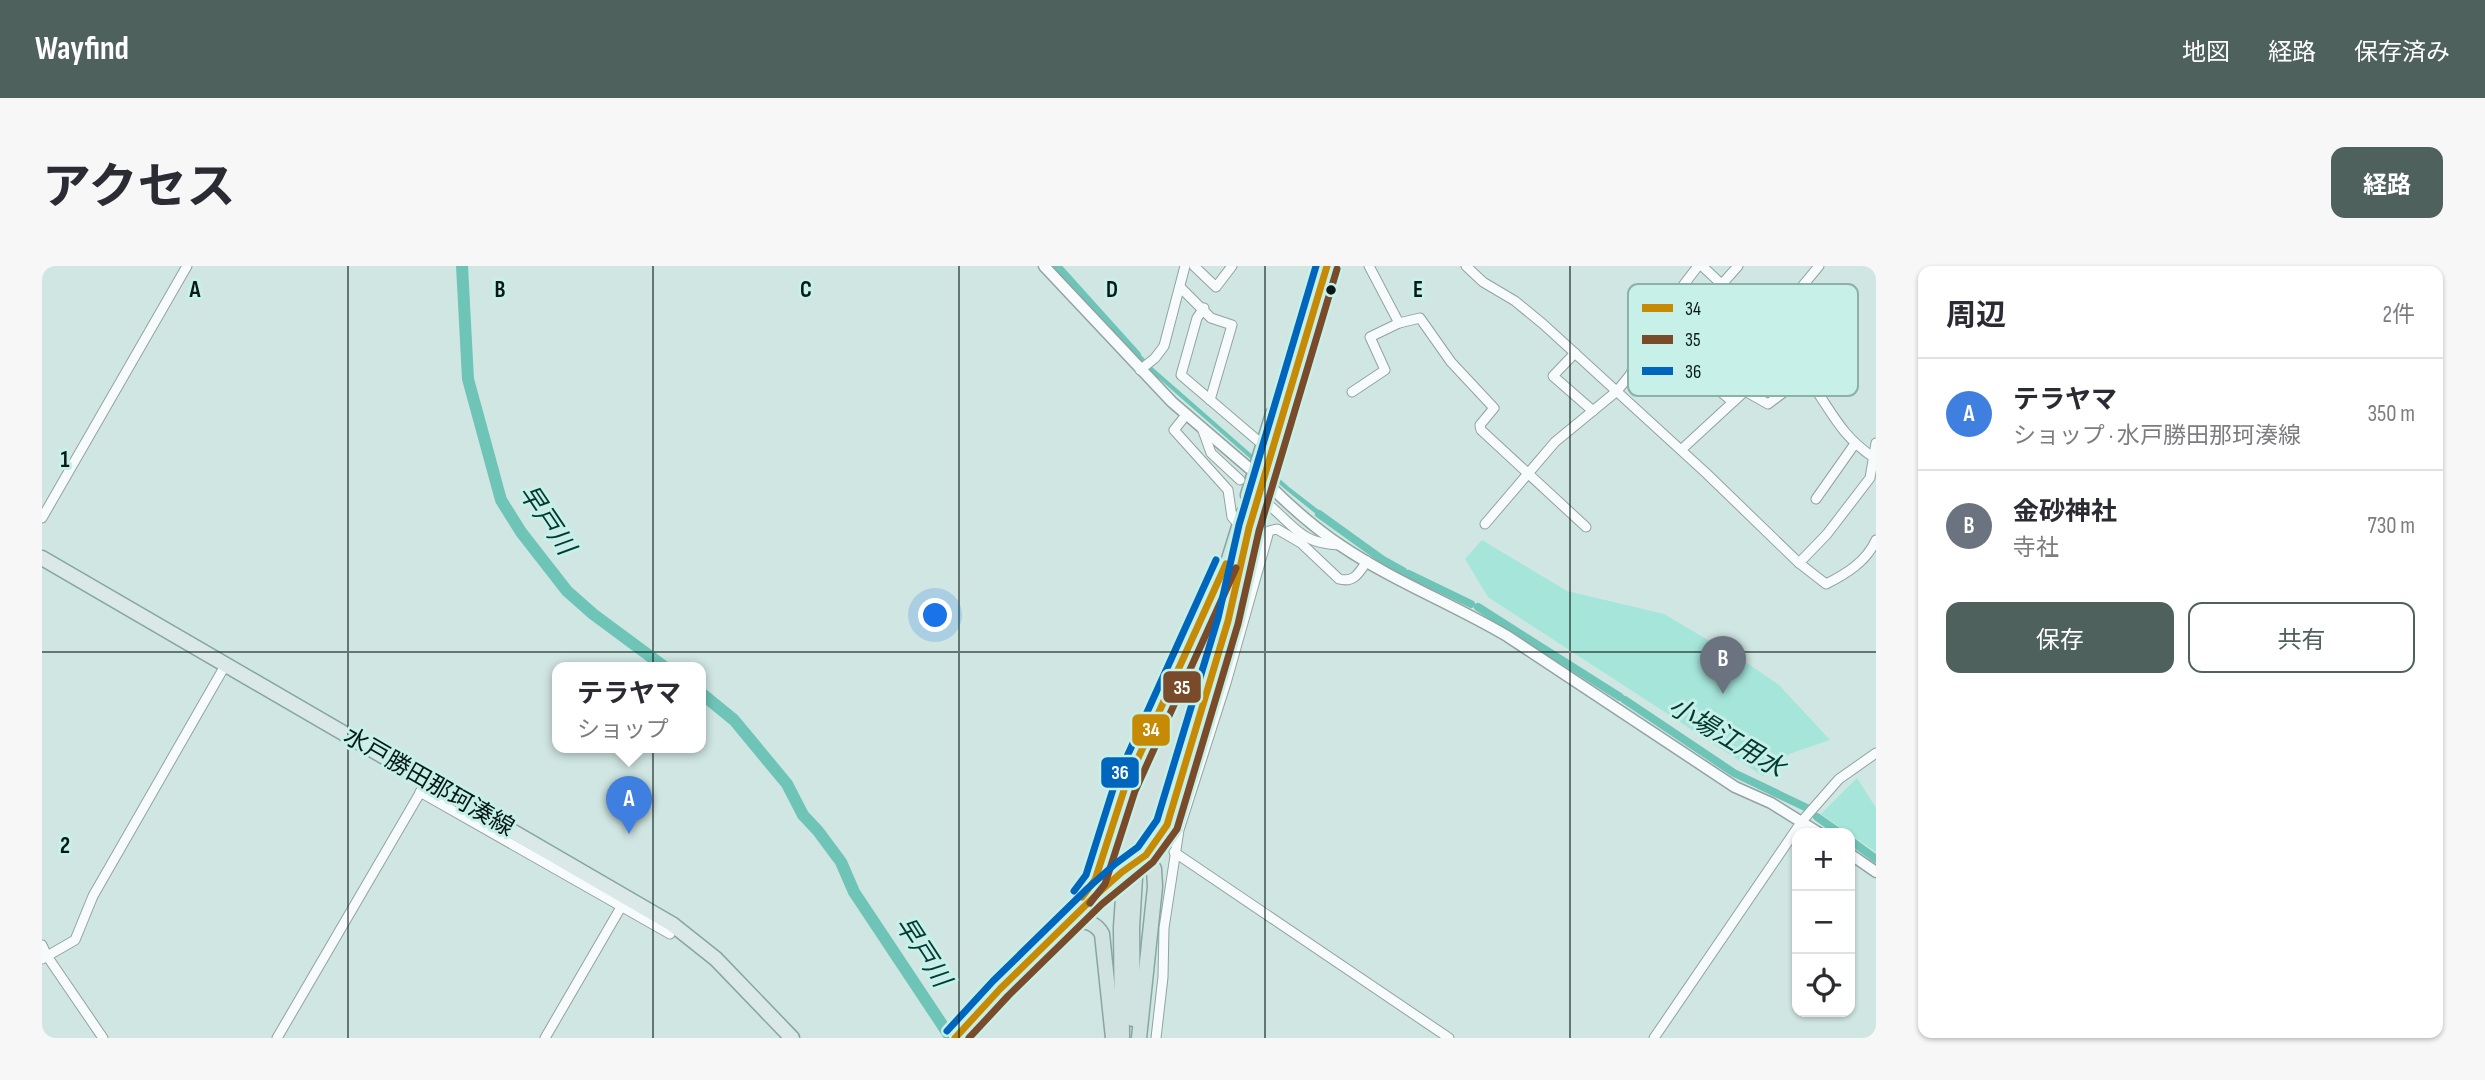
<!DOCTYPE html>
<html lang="ja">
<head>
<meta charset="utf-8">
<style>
  :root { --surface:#fff; --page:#f7f7f7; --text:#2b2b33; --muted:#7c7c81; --line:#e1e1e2; --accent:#4f615d }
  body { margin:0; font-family:"Sofia Sans Condensed","Noto Sans JP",sans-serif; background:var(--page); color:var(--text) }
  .controls { position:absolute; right:21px; bottom:21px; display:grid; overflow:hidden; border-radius:14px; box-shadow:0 2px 5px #0004 }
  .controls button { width:63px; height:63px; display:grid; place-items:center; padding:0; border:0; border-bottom:2px solid var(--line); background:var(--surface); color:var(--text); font:35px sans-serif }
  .you { position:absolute; left:894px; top:350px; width:24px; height:24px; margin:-18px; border:5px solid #fff; border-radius:50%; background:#1a73e8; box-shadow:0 0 0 10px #1a73e833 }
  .badge { display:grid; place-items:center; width:46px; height:46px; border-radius:50%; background:var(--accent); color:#fff; font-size:23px; font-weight:700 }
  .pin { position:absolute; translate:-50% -58px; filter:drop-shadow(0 2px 4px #0008) }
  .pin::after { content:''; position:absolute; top:37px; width:24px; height:21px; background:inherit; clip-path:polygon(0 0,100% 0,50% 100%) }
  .popup { position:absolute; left:510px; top:396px; width:154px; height:91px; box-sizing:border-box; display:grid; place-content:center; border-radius:14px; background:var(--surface); filter:drop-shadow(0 2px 5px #0005); font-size:23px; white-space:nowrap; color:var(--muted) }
  .popup b { font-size:26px; color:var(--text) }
  .popup::after { content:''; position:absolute; left:50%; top:100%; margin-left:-14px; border:14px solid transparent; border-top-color:var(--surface) }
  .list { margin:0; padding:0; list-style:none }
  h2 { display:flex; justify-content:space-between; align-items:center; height:91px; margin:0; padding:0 28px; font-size:30px }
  h2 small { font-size:23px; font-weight:400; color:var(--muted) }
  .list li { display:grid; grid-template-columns:46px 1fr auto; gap:21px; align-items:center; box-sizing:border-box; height:112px; padding:0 28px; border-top:2px solid var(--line) }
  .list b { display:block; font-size:26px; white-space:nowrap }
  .list p { margin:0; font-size:23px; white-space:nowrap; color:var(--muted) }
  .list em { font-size:23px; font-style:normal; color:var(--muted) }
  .actions { display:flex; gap:14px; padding:21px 28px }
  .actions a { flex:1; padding:16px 0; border:2px solid var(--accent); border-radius:14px; text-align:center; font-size:24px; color:var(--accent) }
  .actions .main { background:var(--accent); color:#fff }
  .icon { flex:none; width:38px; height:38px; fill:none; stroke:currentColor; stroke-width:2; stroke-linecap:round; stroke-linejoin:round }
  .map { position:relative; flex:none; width:1834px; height:772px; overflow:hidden; border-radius:14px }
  header { display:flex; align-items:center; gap:42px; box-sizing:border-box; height:98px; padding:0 35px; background:var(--accent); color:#fff }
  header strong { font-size:33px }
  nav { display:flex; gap:38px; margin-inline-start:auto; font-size:24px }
  .intro { display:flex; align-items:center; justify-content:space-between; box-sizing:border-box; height:168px; padding:0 42px }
  h1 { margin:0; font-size:49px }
  .button { padding:18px 32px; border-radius:14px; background:var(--accent); color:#fff; font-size:24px; font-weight:700 }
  main { display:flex; gap:42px; padding:0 42px }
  aside { flex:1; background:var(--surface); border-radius:14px; box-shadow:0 2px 5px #0004 }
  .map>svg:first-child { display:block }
</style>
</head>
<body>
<header>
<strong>Wayfind</strong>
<nav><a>地図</a><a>経路</a><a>保存済み</a></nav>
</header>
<div class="intro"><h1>アクセス</h1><a class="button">経路</a></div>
<main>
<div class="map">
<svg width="1834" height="772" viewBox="0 0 1834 772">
  <rect width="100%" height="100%" fill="#d0e6e2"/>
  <g fill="#a5e5da">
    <polygon points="1440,274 1525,325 1622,348 1708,399 1737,419 1788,474 1747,488 1721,510 1446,331 1423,293"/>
    <polygon points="1815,512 1834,542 1834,586 1779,548"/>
  </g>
  <polygon fill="#6fc4b8" points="1091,80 1109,100 1247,221 1287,252 1284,256 1244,224 1106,103 1088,83"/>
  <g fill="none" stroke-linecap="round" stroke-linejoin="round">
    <g stroke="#6fc4b8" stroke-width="8">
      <polyline points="1015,0 1095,89"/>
      <polyline points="1277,248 1341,294 1361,305"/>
      <polyline points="1367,308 1429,338"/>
      <polyline points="1436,341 1578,431"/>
      <polyline points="1583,434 1692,507 1765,542"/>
      <polyline points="1775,551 1798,567"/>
      <polyline points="1808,574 1834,593"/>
    </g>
    <g stroke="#6fc4b8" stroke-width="12">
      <polyline points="420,0 426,113 459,234 479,266 525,325 551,348 624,402"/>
      <polyline points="659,427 692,454 745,518 761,549 776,565 799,596 812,626 909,772"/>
    </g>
    <defs>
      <g id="minor">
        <polyline points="1152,0 1174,21 1190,0"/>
        <polyline points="1327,0 1357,57"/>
        <path d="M1424,0L1441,16L1473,35L1501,58L1664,207L1757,297L1784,318C1804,308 1824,296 1834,274"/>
        <path d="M1660,0C1702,38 1743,81 1776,127C1794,154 1803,172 1831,191"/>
        <polyline points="1680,18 1696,0"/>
        <polyline points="1138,21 1169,52 1190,59 1168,134"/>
        <polyline points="1162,42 1155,52 1139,109 1221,179"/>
        <polyline points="1724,64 1777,0"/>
        <polyline points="1682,81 1711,109 1740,83"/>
        <polyline points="1533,87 1511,110 1551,145"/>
        <polyline points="1650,102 1691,136"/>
        <polyline points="1098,104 1113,92 1122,80 1143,0"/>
        <polyline points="1310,126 1343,104 1328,71 1357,57 1378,52 1409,96 1452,142 1438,159 1439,164 1544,261"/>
        <polyline points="1144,149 1132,164 1186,224 1190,251 1197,259"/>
        <polyline points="1160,162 1169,187 1198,214"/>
        <polyline points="1639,184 1703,125 1726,138 1762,111"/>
        <polyline points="1774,233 1812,179"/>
        <path d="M1227,239C1254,262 1260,278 1298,279"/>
        <polyline points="0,252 145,0"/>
        <polyline points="1443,258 1513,176 1575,125 1588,109 1614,55 1656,0"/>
        <polyline points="1757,297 1785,268 1828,212 1834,177"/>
        <polyline points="378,526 628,668"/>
        <polyline points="1132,586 1407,772"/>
        <polyline points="0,679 5,690 61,772"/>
        <polyline points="0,693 33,674 51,630 184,398"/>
        <polyline points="235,772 385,515"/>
        <polyline points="503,772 582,636"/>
        <path d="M1114,772L1121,711L1122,662L1137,564L1184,417L1227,265L1235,263L1259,277L1297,313C1312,317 1317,307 1325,295"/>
        <polyline points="1612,772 1760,555 1797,513 1834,487"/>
      </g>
      <g id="tertiary">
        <polyline points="1002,0 1130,136 1207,202"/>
        <path d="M1228,220C1250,242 1273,262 1298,279C1351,315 1411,338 1465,370L1693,521L1729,537L1777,567"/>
        <polyline points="1808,588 1834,606"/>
      </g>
      <polyline id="secondary" points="913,772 992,688 1053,630 1090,600"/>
      <polyline id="primary" points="0,292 630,658 674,693 750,772"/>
      <g id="trunk">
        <polyline points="1206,229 1231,148"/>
        <polyline points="1099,579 1117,516 1171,375"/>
        <polyline points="1086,588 1101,529 1169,351 1201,248"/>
        <polyline points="1026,656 1053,614 1083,521 1153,369"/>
        <path d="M1026,656C1040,654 1053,655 1060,668L1071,772"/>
        <polyline points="1091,753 1090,662 1093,611"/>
        <polyline points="1080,772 1079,661 1082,617"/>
        <polyline points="1097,772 1113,621 1112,603 1104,589 1125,559 1136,527 1186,355 1207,262 1285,0"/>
      </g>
    </defs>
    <use href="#minor" stroke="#92a3a1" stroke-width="11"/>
    <use href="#tertiary" stroke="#92a3a1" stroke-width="13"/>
    <use href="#secondary" stroke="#92a3a1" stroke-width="15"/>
    <use href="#primary" stroke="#87a6a2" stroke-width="17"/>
    <use href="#trunk" stroke="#87a6a2" stroke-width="17"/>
    <use href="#minor" stroke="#f8fbfb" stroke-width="9"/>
    <use href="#tertiary" stroke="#f8fbfb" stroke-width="10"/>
    <use href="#secondary" stroke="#f8fbfb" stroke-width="12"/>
    <use href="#primary" stroke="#dae9e7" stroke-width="14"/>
    <use href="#trunk" stroke="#d0e3e0" stroke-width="14"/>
    <defs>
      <g id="trunk-bridge">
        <polyline points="1093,611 1099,579"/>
        <polyline points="1082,617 1086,588"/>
      </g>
    </defs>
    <use href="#trunk-bridge" stroke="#87a6a2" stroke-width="17" stroke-linecap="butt"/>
    <use href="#trunk-bridge" stroke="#d0e3e0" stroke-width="14"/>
    <defs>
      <g id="bus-1">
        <polyline points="1040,631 1053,614 1083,521 1184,298"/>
        <polyline points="913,772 958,723 1053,630 1080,606 1104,589 1125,559 1186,355 1207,262 1285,0"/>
      </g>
      <g id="bus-2">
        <polyline points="1048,637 1063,618 1093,525 1194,302"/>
        <polyline points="927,772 966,730 1060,638 1111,596 1135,563 1196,358 1217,265 1295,3"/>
      </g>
      <g id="bus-3">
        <polyline points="1032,625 1044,609 1073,517 1174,294"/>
        <polyline points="905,765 951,715 1046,622 1073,598 1096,581 1115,554 1176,352 1197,259 1274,0"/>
      </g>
    </defs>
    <use href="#bus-1" stroke="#c6f0e8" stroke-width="12"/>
    <use href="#bus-2" stroke="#c6f0e8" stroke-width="12"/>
    <use href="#bus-3" stroke="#c6f0e8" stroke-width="12"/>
    <use href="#bus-1" stroke="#c78a04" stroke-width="7"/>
    <use href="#bus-2" stroke="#7a4b2a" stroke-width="7"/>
    <use href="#bus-3" stroke="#0065bd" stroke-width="7"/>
  </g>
  <path fill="none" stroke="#091916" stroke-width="2" stroke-opacity="0.55" d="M306,0V772M611,0V772M917,0V772M1223,0V772M1528,0V772M0,386H1834"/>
  <circle fill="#091916" stroke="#c6f0e8" stroke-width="2.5" cx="1289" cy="24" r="6"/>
  <g text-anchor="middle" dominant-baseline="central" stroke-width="6" stroke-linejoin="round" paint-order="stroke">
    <g font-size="24" fill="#091916" stroke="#c6f0e8">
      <text transform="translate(387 516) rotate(30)">水戸勝田那珂湊線</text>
    </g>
    <g font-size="26" font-style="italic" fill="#043932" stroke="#c6f0e8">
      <text transform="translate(504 254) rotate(56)">早戸川</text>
      <text transform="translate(1684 472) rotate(31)">小場江用水</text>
      <text transform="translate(880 686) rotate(57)">早戸川</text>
    </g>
  </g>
  <rect x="1586" y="18" width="230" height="112" rx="10" fill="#c6f0e8" stroke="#8db0a9" stroke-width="2"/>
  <rect x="1600" y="38" width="31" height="8" fill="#c78a04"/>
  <rect x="1600" y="69" width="31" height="9" fill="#7a4b2a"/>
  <rect x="1600" y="101" width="31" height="8" fill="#0065bd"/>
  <g font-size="19" fill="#091916">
    <text x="1643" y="49">34</text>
    <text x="1643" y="80">35</text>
    <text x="1643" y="112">36</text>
  </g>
  <g font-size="23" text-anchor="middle" font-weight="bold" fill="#091916" stroke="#c6f0e8" stroke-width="6" stroke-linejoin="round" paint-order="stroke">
    <text x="153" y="31">A</text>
    <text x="458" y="31">B</text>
    <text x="764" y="31">C</text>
    <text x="1070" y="31">D</text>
    <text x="1376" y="31">E</text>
    <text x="23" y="201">1</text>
    <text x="23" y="587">2</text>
  </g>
  <g stroke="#c6f0e8" stroke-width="2.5">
    <rect x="1120" y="404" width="40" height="34" rx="7" fill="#7a4b2a"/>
    <rect x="1089" y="447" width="40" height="34" rx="7" fill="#c78a04"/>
    <rect x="1058" y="490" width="40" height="33" rx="7" fill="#0065bd"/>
  </g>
  <g font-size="19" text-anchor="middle" font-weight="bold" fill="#fff">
    <text x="1140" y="428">35</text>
    <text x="1109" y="470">34</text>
    <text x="1078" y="513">36</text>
  </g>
</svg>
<div class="controls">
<button>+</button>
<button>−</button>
<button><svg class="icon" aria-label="locate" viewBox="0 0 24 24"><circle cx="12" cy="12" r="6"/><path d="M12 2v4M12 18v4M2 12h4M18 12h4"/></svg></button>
</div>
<div class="you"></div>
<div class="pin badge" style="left:587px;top:568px;background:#3f7fe0">A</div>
<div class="popup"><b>テラヤマ</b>ショップ</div>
<div class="pin badge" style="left:1681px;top:428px;background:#6b7280">B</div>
</div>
<aside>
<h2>周辺<small>2件</small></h2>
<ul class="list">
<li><span class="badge" style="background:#3f7fe0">A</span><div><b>テラヤマ</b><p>ショップ · 水戸勝田那珂湊線</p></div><em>350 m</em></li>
<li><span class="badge" style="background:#6b7280">B</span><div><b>金砂神社</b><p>寺社</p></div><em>730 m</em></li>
</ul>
<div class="actions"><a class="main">保存</a><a>共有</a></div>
</aside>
</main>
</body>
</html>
